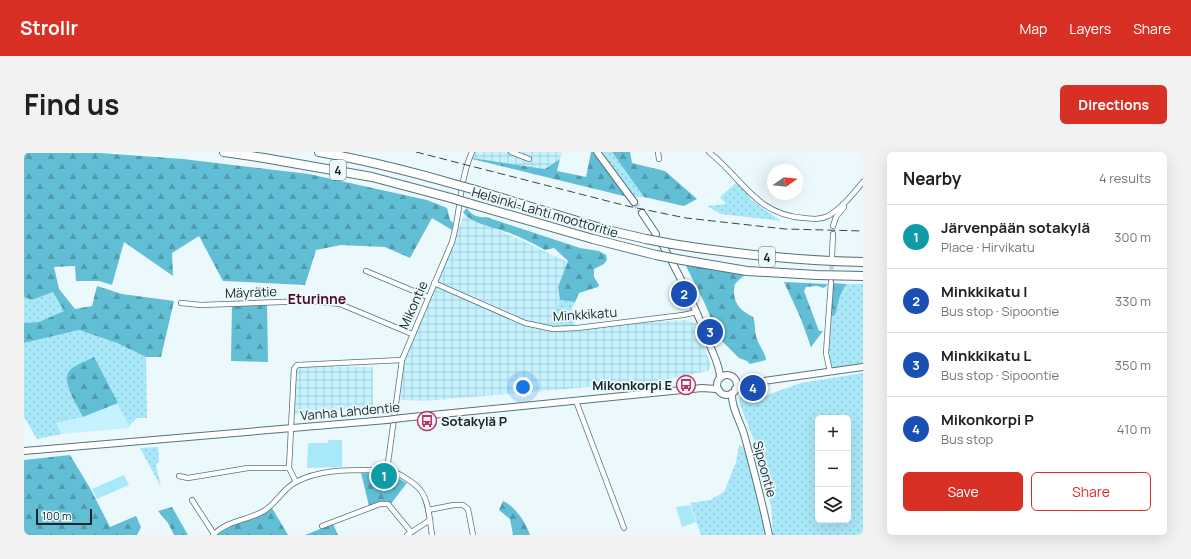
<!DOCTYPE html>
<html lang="en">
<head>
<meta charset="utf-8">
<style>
  :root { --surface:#fff; --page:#f2f2f2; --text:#202124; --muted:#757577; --line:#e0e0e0; --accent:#d93025 }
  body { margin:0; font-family:Manrope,sans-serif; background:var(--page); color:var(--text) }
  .controls { position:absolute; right:12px; bottom:12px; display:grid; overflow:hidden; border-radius:6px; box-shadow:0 4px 16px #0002 }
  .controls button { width:36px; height:36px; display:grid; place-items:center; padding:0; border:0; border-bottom:1px solid var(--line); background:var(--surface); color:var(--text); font:20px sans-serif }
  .compass { position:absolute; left:743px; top:12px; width:36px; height:36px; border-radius:50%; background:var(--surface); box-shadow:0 4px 16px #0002; rotate:76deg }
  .scale { position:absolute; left:12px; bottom:10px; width:56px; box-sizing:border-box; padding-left:4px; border:2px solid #162428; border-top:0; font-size:11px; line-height:14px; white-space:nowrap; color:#162428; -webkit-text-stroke:3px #ebf9fd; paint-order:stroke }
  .you { position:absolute; left:499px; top:235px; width:14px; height:14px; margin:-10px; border:3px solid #fff; border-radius:50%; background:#1a73e8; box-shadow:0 0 0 6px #1a73e833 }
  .badge { display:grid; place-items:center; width:26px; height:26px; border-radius:50%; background:var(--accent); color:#fff; font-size:13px; font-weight:700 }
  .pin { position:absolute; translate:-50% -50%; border:2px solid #fff; box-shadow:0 1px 4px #0006 }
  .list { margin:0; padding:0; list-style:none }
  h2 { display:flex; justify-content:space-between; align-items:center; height:52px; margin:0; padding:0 16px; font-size:17px }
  h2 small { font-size:13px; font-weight:400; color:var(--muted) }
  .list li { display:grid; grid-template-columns:26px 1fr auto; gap:12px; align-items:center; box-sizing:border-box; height:64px; padding:0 16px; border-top:1px solid var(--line) }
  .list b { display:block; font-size:15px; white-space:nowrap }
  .list p { margin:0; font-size:13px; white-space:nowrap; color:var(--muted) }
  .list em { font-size:13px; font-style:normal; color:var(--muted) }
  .actions { display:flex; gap:8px; padding:12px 16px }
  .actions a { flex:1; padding:9px 0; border:1px solid var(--accent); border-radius:6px; text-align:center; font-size:14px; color:var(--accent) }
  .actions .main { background:var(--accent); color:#fff }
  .icon { flex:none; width:22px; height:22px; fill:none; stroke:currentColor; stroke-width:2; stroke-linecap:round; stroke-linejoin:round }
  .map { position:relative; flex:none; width:839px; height:383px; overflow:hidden; border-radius:6px }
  header { display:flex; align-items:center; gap:24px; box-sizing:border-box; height:56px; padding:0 20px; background:var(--accent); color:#fff }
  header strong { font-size:19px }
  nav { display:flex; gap:22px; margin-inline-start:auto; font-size:14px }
  .intro { display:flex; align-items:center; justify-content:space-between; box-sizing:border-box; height:96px; padding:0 24px }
  h1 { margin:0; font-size:28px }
  .button { padding:10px 18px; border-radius:6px; background:var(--accent); color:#fff; font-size:14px; font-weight:700 }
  main { display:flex; gap:24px; padding:0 24px }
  aside { flex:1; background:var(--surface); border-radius:6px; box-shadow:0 4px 16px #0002 }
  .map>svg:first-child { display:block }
</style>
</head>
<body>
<header>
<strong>Strollr</strong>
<nav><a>Map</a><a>Layers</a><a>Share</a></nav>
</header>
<div class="intro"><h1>Find us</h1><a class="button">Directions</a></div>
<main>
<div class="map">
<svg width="839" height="383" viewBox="0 0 839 383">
  <defs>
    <pattern id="industrial-grid" width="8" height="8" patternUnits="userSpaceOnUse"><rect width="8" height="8" fill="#c4f2fe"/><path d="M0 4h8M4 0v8" fill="none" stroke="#a8cfda"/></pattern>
    <pattern id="grass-dots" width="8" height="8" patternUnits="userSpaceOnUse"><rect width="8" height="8" fill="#a9e8f8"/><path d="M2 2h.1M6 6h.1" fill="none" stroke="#91c7d5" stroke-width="1.8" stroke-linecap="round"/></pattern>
    <pattern id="forest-firs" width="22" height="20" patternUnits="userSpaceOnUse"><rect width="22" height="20" fill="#61bed4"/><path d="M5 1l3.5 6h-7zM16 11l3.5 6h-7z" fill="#4f9aac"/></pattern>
  </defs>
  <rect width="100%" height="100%" fill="#ebf9fd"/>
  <polygon fill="#c4f2fe" points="94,251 106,276 38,282 32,271 59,265"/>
  <g fill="url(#industrial-grid)">
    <polygon points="451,0 538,0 536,7 521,17 448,6"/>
    <polygon points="440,62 544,110 534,135 536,148 527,169 529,176 661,168 672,171 687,214 684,219 634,229 401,249 376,248 381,207 429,94"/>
    <polygon points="275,214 349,215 349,255 271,262 271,218"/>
  </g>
  <g fill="url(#grass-dots)" fill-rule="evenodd">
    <polygon points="577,0 588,0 620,45 611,45"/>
    <polygon points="715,28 723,37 726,47 757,69 697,62 683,54 702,52 696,45"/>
    <polygon points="822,132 839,132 839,211 805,216 803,208 804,170 812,159 816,144"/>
    <polygon points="29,140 41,159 15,170 0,171 0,145 8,148"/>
    <path d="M536,148L551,150C546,159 547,164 551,172L550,174H527V169Z"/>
    <polygon points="55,178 93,191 122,205 123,266 113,266 105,274 70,206 43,232 59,265 32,271 38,282 13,287 0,265 0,191"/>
    <path d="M839,221V383H749L747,354L731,291L715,250L716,240L743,243L777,231ZM794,266H824V368H794Z"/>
    <polygon points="715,293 723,298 745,383 677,383 666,351 686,348 697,342 701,338 712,310"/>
    <polygon points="134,295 135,309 132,313 137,335 116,296"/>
  </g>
  <g fill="url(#forest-firs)">
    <polygon points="567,0 569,0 604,45 448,7 448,6 521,17 536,7 533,19 562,25"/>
    <polygon points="588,0 606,0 608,11 641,19 673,47 660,54 620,45"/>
    <polygon points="0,1 75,1 159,7 285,22 403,48 423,56 426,68 430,72 428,78 408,66 386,106 361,95 317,93 292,98 281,133 199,129 175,84 148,101 149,124 100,90 88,133 75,129 52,129 51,114 30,115 35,137 51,157 68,154 73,134 98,142 150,149 137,205 122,205 93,191 55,178 0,191 0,171 15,170 40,159 29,140 8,148 0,145"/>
    <path d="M443,56C447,63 454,66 462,65L556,96L575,99L582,103L583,108L580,112L570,117V125L575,133L574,135L555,141L551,150L536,148L534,135L544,109L530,96L521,98C512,93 503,88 493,84C479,77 448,73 439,60Z"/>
    <path d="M661,112L720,123C718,126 713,129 711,132C710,135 710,138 710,141C711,154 718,159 729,165C732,172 730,180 733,187C735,194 741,200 742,208L726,212L723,209L715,206L695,186L681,152Z"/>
    <polygon points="760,130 804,132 800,136 793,134 782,135 780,139 795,179 799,179 787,195 777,167"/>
    <polygon points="809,131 822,132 816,144 811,163 806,165"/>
    <polygon points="243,152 244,210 207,209 208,153"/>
    <path d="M70,205L94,251L59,265C53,252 35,228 47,217C53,212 63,209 70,205Z"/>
    <polygon points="46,303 66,336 86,375 112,364 117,375 113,383 0,383 0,308"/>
    <polygon points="337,321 356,322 359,326 361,326 363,323 368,323 383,331 366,353 345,354"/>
    <path d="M479,349C491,354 502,371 506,383H489L486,367L475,358Z"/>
    <polygon points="148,355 164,383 150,383 144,371 134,359"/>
    <path d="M248,356L264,383H191C209,371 230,367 248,356Z"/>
    <polygon points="309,372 314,383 281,383"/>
  </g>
  <g fill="#a9e8f8">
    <polygon points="304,288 318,288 318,315 283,316 284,291 304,291"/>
    <polygon points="100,323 105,333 73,347 68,337"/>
    <polygon points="666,353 672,370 658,375 652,355"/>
  </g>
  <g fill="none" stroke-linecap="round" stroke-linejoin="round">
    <polyline stroke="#c0ced2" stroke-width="4.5" stroke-dasharray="4.5 2" stroke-linecap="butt" points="807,124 808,108"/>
    <polyline stroke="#c0ced2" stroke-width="6" stroke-dasharray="6 3" stroke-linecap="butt" points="610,50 618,61"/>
    <defs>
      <g id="street">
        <polyline points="487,0 505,7"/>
        <polyline points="634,0 635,7"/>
        <path d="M685,0C719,27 732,63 780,66C789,67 796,68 804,64C818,56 829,42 839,30"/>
        <polyline points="809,74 812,65 820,55 819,52"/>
        <polyline points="808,105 809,82"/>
        <polyline points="342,119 404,145"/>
        <polyline points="410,131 501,171 529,177 553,176 602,170 659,163 673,160"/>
        <polyline points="157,151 177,153 285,149 316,152 388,182"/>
        <polyline points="806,220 802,201 807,130"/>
        <polyline points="552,249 600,376"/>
        <path d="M363,318L378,208L428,90C437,60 435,29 448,0"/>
        <polyline points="155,324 164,326 224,316 265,316"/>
        <polyline points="272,330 265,316 270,217 273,213 378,208"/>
        <polyline points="168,348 190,382"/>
        <polyline points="404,358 430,353 439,353 444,357 449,383"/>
        <polyline points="298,374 356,352 364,352 387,380"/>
        <path d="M189,383C204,368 221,369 238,360C252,353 258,337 272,330C294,318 322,318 346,318C352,318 359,317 364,318C374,320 391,331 397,339C405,349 406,371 408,383"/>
        <polyline points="383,383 406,368"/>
      </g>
      <g id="secondary">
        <polyline points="573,0 610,50"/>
        <polyline points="618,61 632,82"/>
        <polyline points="638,92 643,101"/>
        <path d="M648,110C663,138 676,166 687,196C691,206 696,215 696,226"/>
        <circle cx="703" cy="233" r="10"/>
        <polyline points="711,237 733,230 839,215"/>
        <path d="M708,241C707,255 716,269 720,282C729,315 738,349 745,383"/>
        <polyline points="378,266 678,236 692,237 695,238"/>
        <polyline points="0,299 363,268"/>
      </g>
      <g id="highway">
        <polyline points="200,0 240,6 348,25 427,46"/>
        <path d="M295,0C341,8 385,19 430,32"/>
        <polyline points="448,37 583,78 622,87"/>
        <polyline points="444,51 569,87 632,103"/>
        <path d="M648,92C711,102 775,109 839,110"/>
        <polyline points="658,108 723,119 793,123 839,124"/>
      </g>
    </defs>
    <use href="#street" stroke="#54747d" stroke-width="6"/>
    <use href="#secondary" stroke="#54747d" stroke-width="8"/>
    <use href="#highway" stroke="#54747d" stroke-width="10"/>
    <use href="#street" stroke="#fff" stroke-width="4.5"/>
    <use href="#secondary" stroke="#fff" stroke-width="6"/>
    <use href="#highway" stroke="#fff" stroke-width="8"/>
    <polyline stroke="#38464a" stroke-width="1" stroke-dasharray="8 4" stroke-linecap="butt" points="392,0 603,54 662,66 761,77 839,79"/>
    <defs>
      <polyline id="secondary-bridge" points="363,268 378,266"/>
      <g id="highway-bridge">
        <polyline points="430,32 448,37"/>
        <polyline points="427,46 444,51"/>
        <polyline points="622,87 648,92"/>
        <polyline points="632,103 658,108"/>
      </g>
    </defs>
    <use href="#secondary-bridge" stroke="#54747d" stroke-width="8" stroke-linecap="butt"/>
    <use href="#highway-bridge" stroke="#54747d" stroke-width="10" stroke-linecap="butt"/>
    <use href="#secondary-bridge" stroke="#fff" stroke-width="6"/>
    <use href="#highway-bridge" stroke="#fff" stroke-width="8"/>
  </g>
  <defs>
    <symbol id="bus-ring" viewBox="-11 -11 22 22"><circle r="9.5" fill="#ebf9fd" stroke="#c03363" stroke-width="1.5"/><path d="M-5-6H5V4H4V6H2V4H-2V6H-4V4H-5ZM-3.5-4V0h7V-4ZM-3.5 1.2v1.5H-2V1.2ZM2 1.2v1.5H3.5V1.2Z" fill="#c03363"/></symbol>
  </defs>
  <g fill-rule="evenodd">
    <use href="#bus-ring" x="651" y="222" width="22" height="22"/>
    <use href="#bus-ring" x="392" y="258" width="22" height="22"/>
  </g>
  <g text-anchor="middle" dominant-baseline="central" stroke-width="3.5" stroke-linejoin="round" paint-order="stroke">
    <g fill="#ebf9fd" stroke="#566468" stroke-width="1">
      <rect x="306" y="8" width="16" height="20" rx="3"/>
      <rect x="735" y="95" width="16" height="20" rx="3"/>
    </g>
    <g font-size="12" font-weight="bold" fill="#162428">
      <text x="314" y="18">4</text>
      <text x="743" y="105">4</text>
    </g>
    <g font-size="13" fill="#162428" stroke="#ebf9fd">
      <text transform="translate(521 60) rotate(16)">Helsinki-Lahti moottoritie</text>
      <text transform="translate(227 140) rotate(-2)">Mäyrätie</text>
      <text transform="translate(389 153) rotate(-66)">Mikontie</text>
      <text transform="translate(561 162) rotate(-4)">Minkkikatu</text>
      <text transform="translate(326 259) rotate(-5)">Vanha Lahdentie</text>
      <text transform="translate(741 317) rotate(75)">Sipoontie</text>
    </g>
    <g font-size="13" font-weight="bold" fill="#162428" stroke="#ebf9fd" text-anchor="end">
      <text x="648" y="233">Mikonkorpi E</text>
      <text x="417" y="269" text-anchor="start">Sotakylä P</text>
    </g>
    <g font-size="14" font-weight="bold" fill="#4f0a23" stroke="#ebf9fd">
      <text x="293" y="146">Eturinne</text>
    </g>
  </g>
</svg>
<div class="controls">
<button>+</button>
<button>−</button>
<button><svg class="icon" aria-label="layers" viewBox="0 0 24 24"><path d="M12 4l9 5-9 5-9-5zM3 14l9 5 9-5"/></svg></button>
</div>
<svg class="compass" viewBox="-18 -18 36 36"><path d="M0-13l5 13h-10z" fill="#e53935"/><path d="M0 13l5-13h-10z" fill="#757577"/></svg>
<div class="scale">100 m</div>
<div class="you"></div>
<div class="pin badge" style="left:360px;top:324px;background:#0f9aa8">1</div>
<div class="pin badge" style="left:660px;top:142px;background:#1a4fb4">2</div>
<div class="pin badge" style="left:686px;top:180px;background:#1a4fb4">3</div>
<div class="pin badge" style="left:729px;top:236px;background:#1a4fb4">4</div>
</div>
<aside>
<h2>Nearby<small>4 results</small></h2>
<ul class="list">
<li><span class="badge" style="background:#0f9aa8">1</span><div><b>Järvenpään sotakylä</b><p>Place · Hirvikatu</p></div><em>300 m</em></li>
<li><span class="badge" style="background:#1a4fb4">2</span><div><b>Minkkikatu I</b><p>Bus stop · Sipoontie</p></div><em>330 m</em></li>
<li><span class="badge" style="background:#1a4fb4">3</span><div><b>Minkkikatu L</b><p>Bus stop · Sipoontie</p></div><em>350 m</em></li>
<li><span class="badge" style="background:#1a4fb4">4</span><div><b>Mikonkorpi P</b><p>Bus stop</p></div><em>410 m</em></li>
</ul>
<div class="actions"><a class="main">Save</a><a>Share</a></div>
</aside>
</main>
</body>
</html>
